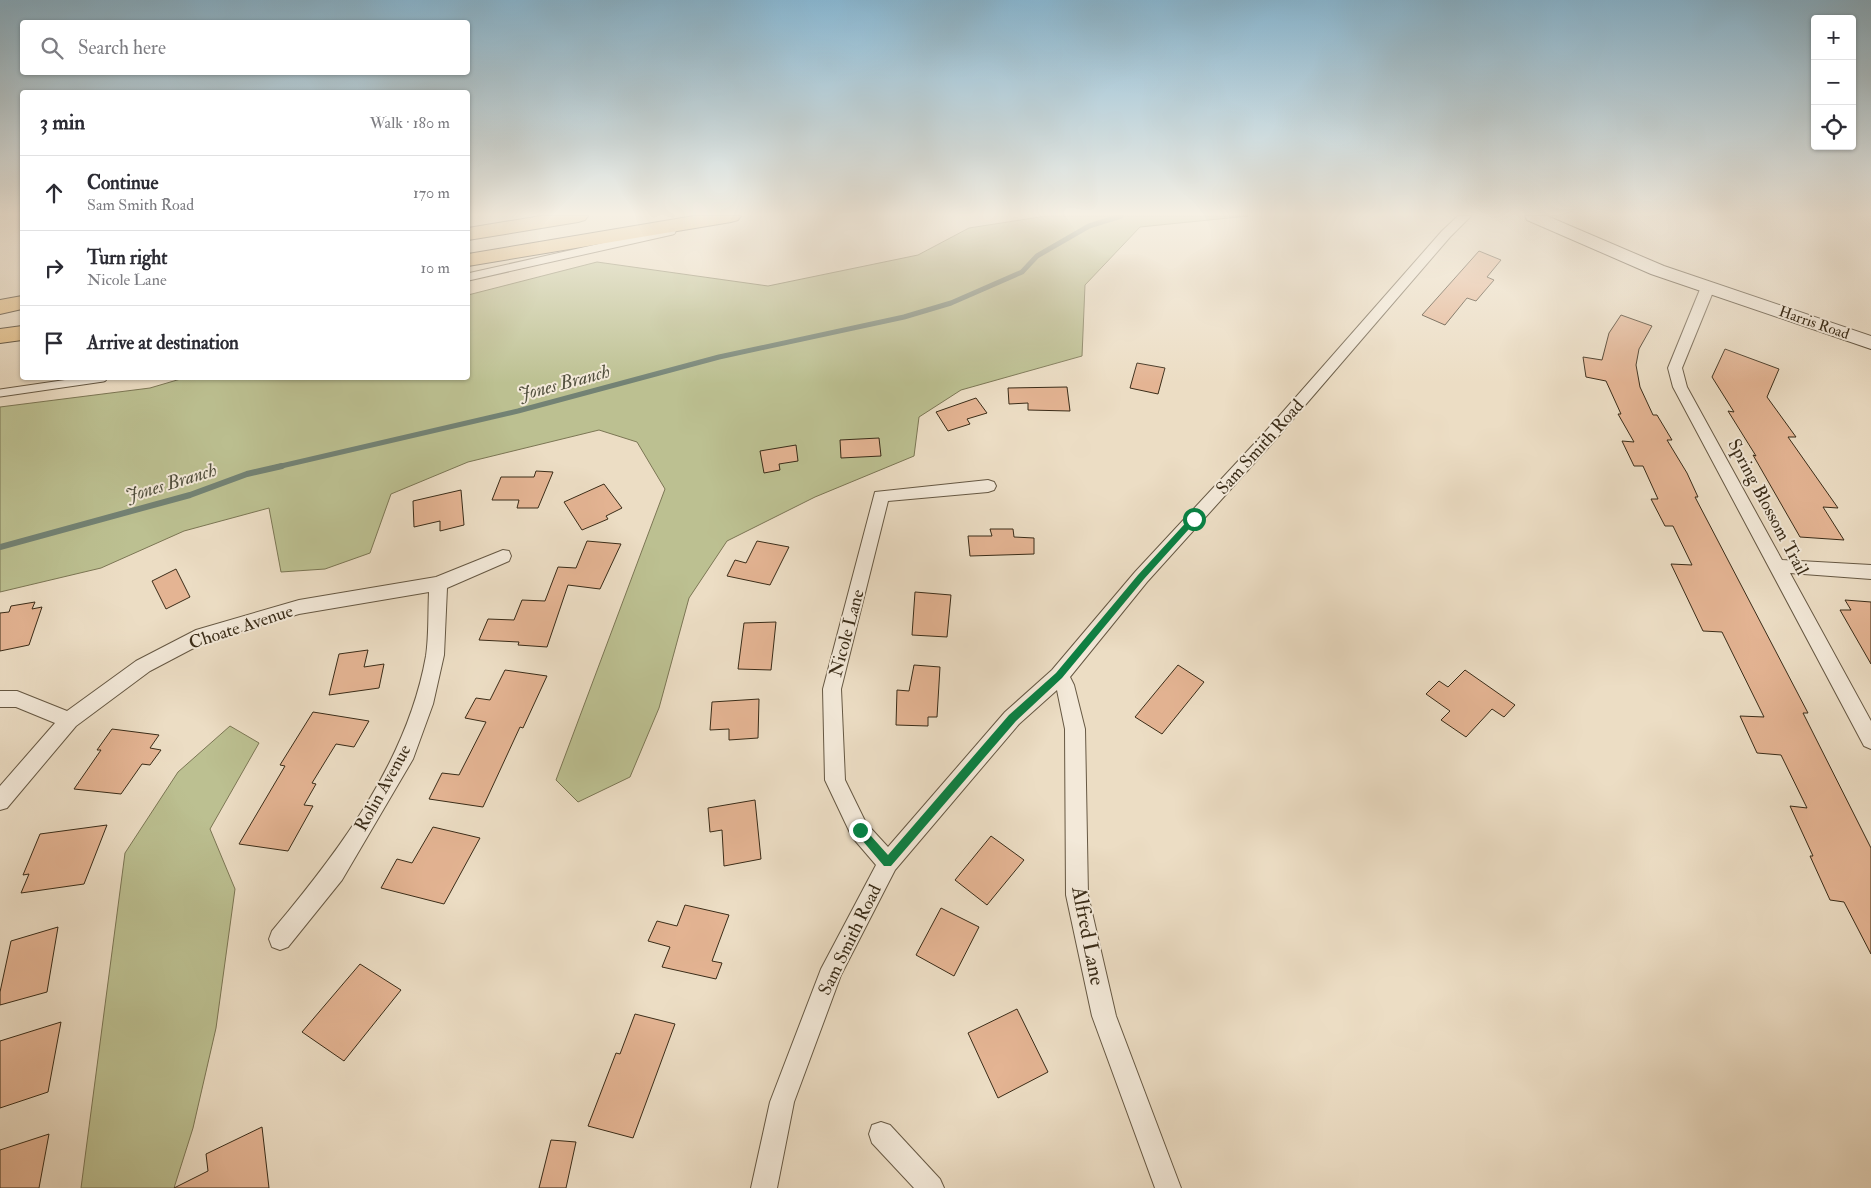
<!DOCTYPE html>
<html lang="en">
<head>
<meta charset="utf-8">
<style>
  :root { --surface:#fff; --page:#f2f2f3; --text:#2b2b33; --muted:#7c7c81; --line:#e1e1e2 }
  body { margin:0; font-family:"IM FELL Double Pica",serif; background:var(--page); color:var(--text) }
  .controls { position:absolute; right:15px; top:15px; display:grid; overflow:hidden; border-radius:5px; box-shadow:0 1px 4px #0004 }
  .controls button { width:45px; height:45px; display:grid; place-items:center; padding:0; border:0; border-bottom:1px solid var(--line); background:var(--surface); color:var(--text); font:25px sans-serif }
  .stop { position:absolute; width:15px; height:15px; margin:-11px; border:4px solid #0b8043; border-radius:50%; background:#fff }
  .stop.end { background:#0b8043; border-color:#fff; box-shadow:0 1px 5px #0008 }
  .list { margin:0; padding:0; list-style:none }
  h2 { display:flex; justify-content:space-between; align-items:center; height:65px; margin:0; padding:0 20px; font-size:21px }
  h2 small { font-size:16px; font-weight:400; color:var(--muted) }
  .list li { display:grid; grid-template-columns:32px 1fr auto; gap:15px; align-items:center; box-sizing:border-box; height:75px; padding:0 20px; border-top:1px solid var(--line) }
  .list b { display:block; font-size:19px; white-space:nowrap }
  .list p { margin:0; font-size:16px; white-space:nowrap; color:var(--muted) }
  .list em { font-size:16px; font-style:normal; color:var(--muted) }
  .icon { flex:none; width:28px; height:28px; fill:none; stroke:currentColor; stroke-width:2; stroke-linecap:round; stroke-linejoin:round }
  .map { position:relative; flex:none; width:1871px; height:1188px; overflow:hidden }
  .search { position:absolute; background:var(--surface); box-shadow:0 1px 4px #0004; left:20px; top:20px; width:450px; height:55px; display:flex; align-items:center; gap:12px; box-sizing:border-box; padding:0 18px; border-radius:5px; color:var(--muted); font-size:19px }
  .panel { position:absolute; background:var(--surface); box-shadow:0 1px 4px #0004; left:20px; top:90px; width:450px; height:290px; border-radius:5px }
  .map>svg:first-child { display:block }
</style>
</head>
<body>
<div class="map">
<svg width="1871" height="1188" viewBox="0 0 1871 1188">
  <rect width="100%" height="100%" fill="#ecddc4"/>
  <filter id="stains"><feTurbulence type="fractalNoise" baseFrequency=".004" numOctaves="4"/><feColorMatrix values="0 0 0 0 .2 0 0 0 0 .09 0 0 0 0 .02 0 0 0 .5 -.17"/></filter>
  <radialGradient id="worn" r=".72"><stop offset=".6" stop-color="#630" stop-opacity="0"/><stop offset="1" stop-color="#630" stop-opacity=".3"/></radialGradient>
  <g fill="#bcc091" stroke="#7b7654">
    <polygon points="1046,216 1248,216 1140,227 1085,285 1082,356 961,390 919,417 914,456 815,497 727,541 689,598 659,708 630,777 578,802 556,780 665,489 637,442 599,430 468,462 391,494 370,553 325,569 281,572 269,508 184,531 101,568 0,592 0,407 150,388 184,378 468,378 468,295 597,262 768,286 918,255 969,228"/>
    <polygon points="230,726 259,743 210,829 235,889 216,1028 193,1128 174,1188 81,1188 125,853 178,772"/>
  </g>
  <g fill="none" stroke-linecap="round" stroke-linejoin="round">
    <polyline stroke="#738274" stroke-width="5" points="277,467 518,411 719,357 904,317 951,303 1022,272 1037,256 1089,226 1121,216"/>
    <polyline stroke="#738274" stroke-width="6" points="0,547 190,495 247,474 282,466"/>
  </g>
  <g fill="#e4b493" stroke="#3a2c18">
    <polygon points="1479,251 1501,260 1487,277 1494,280 1476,301 1467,298 1445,325 1422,315"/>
    <polygon points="1621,315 1652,326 1639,349 1636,365 1640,387 1653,415 1657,415 1672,440 1667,440 1687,473 1698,497 1695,497 1808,713 1803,713 1871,848 1871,954 1844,902 1830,900 1810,856 1813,856 1790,806 1807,808 1781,755 1757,753 1740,716 1764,717 1722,632 1703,631 1671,564 1692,565 1673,526 1665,526 1651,499 1658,499 1643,466 1634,466 1622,441 1634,442 1618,414 1621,414 1606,381 1586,377 1583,357 1602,360 1609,333"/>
    <polygon points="1725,349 1779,369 1767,397 1796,437 1788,437 1838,508 1823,507 1844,540 1800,537 1753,455 1756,456 1728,411 1734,412 1712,377"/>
    <polygon points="1137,363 1165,368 1158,394 1130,388"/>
    <polygon points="1067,387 1070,411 1028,410 1028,403 1009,404 1008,388"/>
    <polygon points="976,398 987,413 967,419 970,424 948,431 936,412"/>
    <polygon points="879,438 881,456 841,458 840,440"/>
    <polygon points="796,445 798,461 779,464 780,470 764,473 760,451"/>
    <polygon points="536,471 553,472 538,508 517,508 519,500 492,500 501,477 534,477"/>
    <polygon points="604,484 622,508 606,516 608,519 582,530 564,502"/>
    <polygon points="461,490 464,525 440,531 440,521 414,527 413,501"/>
    <polygon points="990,529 1013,529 1014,537 1034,538 1034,554 970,556 968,536 992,536"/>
    <polygon points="587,541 621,544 600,589 568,585 547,647 518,645 519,642 479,640 488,619 514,620 522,600 545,601 558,567 576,568"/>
    <polygon points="757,541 789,547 770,585 727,576 735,560 746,563"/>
    <polygon points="176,569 190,597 166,609 152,581"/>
    <polygon points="915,592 951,595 947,637 912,635"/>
    <polygon points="1845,600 1871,602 1871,664 1840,610 1851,610"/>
    <polygon points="35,602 32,609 42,607 29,645 0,651 0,613 9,612 11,606"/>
    <polygon points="776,622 771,670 738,669 744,623"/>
    <polygon points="368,650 364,667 384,664 379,688 329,695 339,654"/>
    <polygon points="914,665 940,667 937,717 928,717 928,726 896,725 897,690 909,691"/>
    <polygon points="1178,665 1204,682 1162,734 1135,717"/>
    <polygon points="505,670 547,676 523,728 520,727 483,807 429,799 442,773 459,775 486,722 465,718 476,698 490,700"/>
    <polygon points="1465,670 1515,705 1504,717 1492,709 1466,737 1441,720 1450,711 1426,694 1439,681 1448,687"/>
    <polygon points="759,699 758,738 729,740 729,729 710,730 712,702"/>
    <polygon points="313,712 369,721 354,747 336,744 312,783 316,784 304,805 313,806 288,851 239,844 285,766 280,765"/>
    <polygon points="112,729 159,735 150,748 161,750 150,765 142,764 121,794 74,789 101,750 97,750"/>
    <polygon points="755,800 761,859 724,866 722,830 710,832 708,808"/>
    <polygon points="107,825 84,884 21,893 29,874 23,875 40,834"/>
    <polygon points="433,827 480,838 444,904 381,888 397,859 412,863"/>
    <polygon points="991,836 1024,860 987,905 955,880"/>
    <polygon points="685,905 729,915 712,961 722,963 716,979 662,967 670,947 648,941 657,921 677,926"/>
    <polygon points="941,908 979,927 954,976 916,955"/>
    <polygon points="58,927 47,992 0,1005 0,992 11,941"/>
    <polygon points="360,964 401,990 344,1061 302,1032"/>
    <polygon points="1017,1009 1048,1072 998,1098 968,1033"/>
    <polygon points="635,1014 675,1024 633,1138 588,1126 616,1053 620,1054"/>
    <polygon points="61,1022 48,1092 0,1108 0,1041"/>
    <polygon points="262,1127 269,1188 174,1188 208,1171 206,1154"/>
    <polygon points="49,1134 39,1188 0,1188 0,1150"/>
    <polygon points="551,1140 576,1142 566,1188 539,1188"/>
  </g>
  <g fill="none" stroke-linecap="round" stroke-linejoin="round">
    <defs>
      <g id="lane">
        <polyline points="468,277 672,231"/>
        <polyline points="0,393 103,378"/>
      </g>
      <g id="street">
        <polygon points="1458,216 1471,216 1450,237 1276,439 1147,582 1070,677 1074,685 1085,729 1088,895 1116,1016 1181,1188 1155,1188 1092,1016 1066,895 1065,729 1057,690 1019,724 895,870 841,975 794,1102 777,1188 751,1188 770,1102 821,969 876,865 852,837 825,780 823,689 875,492 988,480 994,482 996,486 994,490 988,492 888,501 841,689 845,780 866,823 888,847 1005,712 1052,670 1135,572 1266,431 1442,231"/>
        <polygon points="1708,283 1715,287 1682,368 1687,387 1782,560 1871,565 1871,579 1790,573 1871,721 1871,749 1864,746 1673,387 1668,368 1701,287"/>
        <path d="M503,550L509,551L511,556L509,561L447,588L444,655L433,704L413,759L342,880L288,947L280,950L272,947L269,939L272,931C339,851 407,762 426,656C429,636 428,613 429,592L299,614L207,641L150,671L76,726L7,808L0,810V786L55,723L16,707H0V691H17L67,711L136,661L196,630L299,600L436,577Z"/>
        <polygon points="881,1122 890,1125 940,1179 944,1188 914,1188 872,1143 869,1134 872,1125"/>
      </g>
      <polygon id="secondary" points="1525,216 1547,216 1664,266 1871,336 1871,349 1651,274 1527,220"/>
      <g id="highway">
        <polygon points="541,216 588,216 585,220 578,222 468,240 468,228"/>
        <polygon points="694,216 741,216 738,220 731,222 468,266 468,254"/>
        <polygon points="22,296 22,309 0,314 0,300"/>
        <polygon points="22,326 22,340 0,343 0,329"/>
      </g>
    </defs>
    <use href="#lane" stroke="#665843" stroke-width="9"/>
    <use href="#street" stroke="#665843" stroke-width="2"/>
    <use href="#secondary" stroke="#3a2c18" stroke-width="2"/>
    <use href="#highway" stroke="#3a2c18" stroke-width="2"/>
    <use href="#lane" stroke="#f3e9d9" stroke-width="7"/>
    <use href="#street" fill="#f3e9d9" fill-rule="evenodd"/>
    <use href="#secondary" fill="#f3e9d9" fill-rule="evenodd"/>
    <use href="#highway" fill="#e6be82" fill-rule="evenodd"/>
  </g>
  <linearGradient id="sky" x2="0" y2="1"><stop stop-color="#88b7d2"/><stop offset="0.56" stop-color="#f6f0e4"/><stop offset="1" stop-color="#f6f0e4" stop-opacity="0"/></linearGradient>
  <rect width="1871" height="383" fill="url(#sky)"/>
  <polygon fill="#0b8043" points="1191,517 1198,519 1144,579 1062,678 1016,721 891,866 884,866 856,833 856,827 863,827 888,855 1009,715 1056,673 1138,575"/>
  <g text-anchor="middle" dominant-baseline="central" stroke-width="4" stroke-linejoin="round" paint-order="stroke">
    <g font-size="15" fill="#3a2c18" stroke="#f3e9d9">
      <text transform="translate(1814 323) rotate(19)">Harris Road</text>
    </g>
    <g font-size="18" fill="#3a2c18" stroke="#f3e9d9">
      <text transform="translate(1260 447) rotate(-48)">Sam Smith Road</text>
      <text transform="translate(1768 507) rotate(62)">Spring Blossom Trail</text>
      <text transform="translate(241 627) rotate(-18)">Choate Avenue</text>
      <text transform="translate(847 633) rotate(-75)">Nicole Lane</text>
      <text transform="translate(383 788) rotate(-61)">Rolin Avenue</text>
      <text transform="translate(850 940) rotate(-64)">Sam Smith Road</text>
    </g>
    <g font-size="19" font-style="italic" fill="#52503e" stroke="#f3e9d9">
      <text transform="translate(564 383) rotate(-15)">Jones Branch</text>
      <text transform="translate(171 483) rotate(-17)">Jones Branch</text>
    </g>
    <g font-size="21" fill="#3a2c18" stroke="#f3e9d9">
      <text transform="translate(1088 936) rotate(79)">Alfred Lane</text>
    </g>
  </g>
  <rect width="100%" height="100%" filter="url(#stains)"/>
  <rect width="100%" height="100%" fill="url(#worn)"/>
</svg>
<div class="controls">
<button>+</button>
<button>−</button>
<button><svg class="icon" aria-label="locate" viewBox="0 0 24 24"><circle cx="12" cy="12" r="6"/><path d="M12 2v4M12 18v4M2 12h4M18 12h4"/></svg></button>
</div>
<div class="stop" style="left:1194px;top:519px"></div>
<div class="stop end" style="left:860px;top:830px"></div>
<div class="search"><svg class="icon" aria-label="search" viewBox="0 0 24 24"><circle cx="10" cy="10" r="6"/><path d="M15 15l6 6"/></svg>Search here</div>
<section class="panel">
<h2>3 min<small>Walk · 180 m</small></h2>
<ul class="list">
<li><svg class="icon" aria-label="ahead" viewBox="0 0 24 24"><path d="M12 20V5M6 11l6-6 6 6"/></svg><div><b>Continue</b><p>Sam Smith Road</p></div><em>170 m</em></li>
<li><svg class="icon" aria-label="right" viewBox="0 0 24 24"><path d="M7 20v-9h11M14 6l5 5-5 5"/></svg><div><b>Turn right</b><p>Nicole Lane</p></div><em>10 m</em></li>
<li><svg class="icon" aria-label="arrive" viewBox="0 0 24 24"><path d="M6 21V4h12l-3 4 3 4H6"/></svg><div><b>Arrive at destination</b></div></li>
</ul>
</section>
</div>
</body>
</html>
